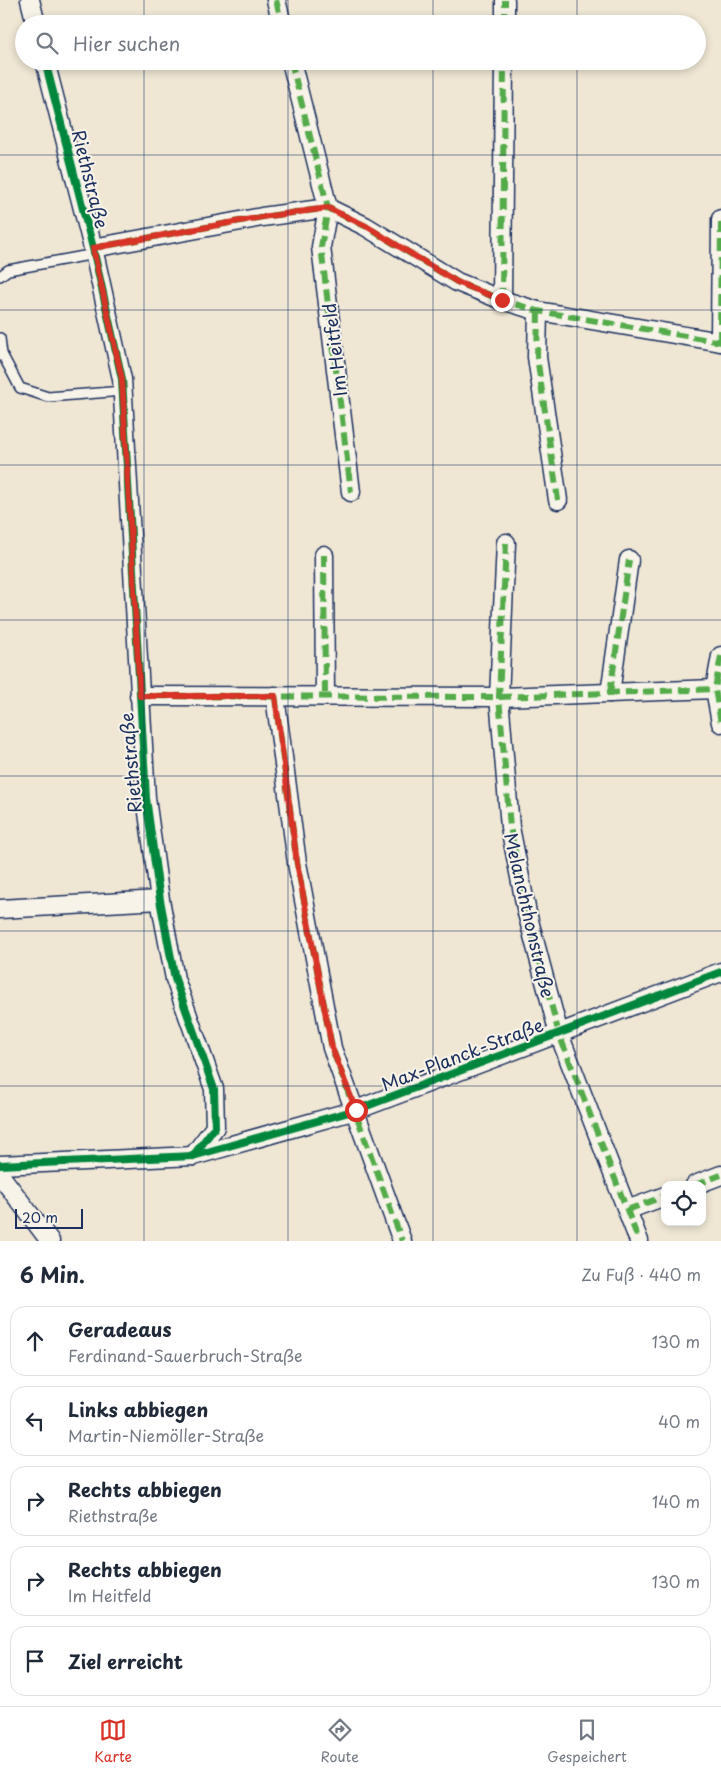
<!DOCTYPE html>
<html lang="de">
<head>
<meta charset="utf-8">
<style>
  :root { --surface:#fff; --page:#f6f6f7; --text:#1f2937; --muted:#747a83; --line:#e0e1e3; --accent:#d93025 }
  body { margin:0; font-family:"Playpen Sans",sans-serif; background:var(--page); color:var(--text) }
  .controls { position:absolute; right:15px; bottom:15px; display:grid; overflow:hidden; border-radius:10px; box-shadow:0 2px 8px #0003 }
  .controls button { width:45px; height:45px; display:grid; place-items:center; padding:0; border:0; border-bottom:1px solid var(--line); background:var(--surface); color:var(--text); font:25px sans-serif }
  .scale { position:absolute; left:15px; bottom:12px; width:68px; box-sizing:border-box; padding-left:5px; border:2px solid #1b2f5e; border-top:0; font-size:14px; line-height:18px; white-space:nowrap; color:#1b2f5e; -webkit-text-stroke:4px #f7f3e8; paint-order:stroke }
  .stop { position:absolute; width:15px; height:15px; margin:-11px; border:4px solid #d93025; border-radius:50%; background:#fff }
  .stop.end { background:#d93025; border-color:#fff; box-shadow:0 1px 5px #0008 }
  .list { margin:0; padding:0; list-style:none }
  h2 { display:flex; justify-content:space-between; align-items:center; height:65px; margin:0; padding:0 20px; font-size:21px }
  h2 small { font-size:16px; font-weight:400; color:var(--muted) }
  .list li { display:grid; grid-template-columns:32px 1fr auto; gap:15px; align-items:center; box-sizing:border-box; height:70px; margin:0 10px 10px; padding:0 10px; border:1px solid var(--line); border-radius:15px }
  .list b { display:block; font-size:19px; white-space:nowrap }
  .list p { margin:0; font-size:16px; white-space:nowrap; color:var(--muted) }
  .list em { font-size:16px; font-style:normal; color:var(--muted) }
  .icon { flex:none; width:28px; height:28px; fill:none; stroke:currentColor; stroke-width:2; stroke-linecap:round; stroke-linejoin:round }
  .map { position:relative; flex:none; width:721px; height:1241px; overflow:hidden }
  .search { position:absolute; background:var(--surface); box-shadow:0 2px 8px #0003; left:15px; right:15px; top:15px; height:55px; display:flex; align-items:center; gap:12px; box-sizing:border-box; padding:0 18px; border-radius:28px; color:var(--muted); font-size:19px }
  .sheet { height:465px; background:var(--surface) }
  nav { display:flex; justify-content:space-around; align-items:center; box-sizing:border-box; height:70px; border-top:1px solid var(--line); background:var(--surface); font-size:14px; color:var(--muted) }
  nav a { display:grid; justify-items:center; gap:2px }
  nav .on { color:var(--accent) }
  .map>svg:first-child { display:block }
</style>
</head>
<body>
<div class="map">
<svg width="721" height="1241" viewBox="0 0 721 1241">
  <rect width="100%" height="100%" fill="#efe6d4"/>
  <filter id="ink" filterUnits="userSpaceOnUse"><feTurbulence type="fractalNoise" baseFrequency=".02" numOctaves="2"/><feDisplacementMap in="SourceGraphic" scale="10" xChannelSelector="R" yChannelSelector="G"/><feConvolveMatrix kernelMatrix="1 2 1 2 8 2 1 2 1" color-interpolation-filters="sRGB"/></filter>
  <g filter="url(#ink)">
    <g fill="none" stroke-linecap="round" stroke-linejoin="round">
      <defs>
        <g id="lane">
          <polyline points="0,276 8,270 95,254"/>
          <polyline points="0,338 2,354 20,388 48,397 123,391"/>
        </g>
        <g id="street">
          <polyline points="30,0 36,24"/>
          <polyline points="276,0 282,24"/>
          <polyline points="505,24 505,0"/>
          <polyline points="45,61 93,248 122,379 146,798 160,900 175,979 214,1089 215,1127 193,1156"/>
          <polyline points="291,61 328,208 321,247 351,492"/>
          <polyline points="93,248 262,217 328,208 365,226 457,282 502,300 538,311 721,342"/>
          <polyline points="502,300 504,61"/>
          <polyline points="538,311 537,357 558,500"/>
          <polyline points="720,342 721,219"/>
          <polyline points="506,543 499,697 510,827 527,913 559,1034 639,1241"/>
          <polyline points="324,555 325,696"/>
          <polyline points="721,656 715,689 721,723"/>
          <polyline points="610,693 629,560"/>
          <polyline points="139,696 499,697 715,689"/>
          <polyline points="275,696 297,863 332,1048 402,1241"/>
          <polyline points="0,909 160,900"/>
          <polyline points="0,1165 193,1156 356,1110 721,972"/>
          <polyline points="0,1175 50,1241"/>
          <polyline points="695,1185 721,1175"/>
          <polyline points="627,1210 665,1196"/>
        </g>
      </defs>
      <use href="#lane" stroke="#1b2f5e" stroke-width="12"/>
      <use href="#street" stroke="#1b2f5e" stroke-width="21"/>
      <use href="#lane" stroke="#f7f3e8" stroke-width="9"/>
      <use href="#street" stroke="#f7f3e8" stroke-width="18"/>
      <g stroke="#52ab49" stroke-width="6" stroke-dasharray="12 6" stroke-linecap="butt">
        <polyline points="276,0 282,24"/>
        <polyline points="505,24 505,0"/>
        <polyline points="291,61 328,208 321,247 351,492"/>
        <polyline points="93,248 262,217 328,208 365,226 457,282 502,300 538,311 721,342"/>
        <polyline points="502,300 504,61"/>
        <polyline points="538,311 537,357 558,500"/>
        <polyline points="720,342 721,219"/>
        <polyline points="506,543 499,697 510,827 527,913 559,1034 639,1241"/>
        <polyline points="324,555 325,696"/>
        <polyline points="721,656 715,689 721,723"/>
        <polyline points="610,693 629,560"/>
        <polyline points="139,696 499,697 715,689"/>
        <polyline points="275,696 297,863 332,1048 402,1241"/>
        <polyline points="695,1185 721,1175"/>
        <polyline points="627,1210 665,1196"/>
      </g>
      <defs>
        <g id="cycleway">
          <polyline points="45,61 93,248 122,379 146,798 160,900 175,979 214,1089 215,1127 193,1156"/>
          <polyline points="0,1165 193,1156 356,1110 721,972"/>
        </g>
      </defs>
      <use href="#cycleway" stroke="#f7f3e8" stroke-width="11"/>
      <use href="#cycleway" stroke="#00873e" stroke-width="8"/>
    </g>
  </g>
  <g fill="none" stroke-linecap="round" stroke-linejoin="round" filter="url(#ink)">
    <polyline stroke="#d93025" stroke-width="6" points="356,1110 332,1048 297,863 275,696 140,696 122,379 93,248 262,217 328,208 366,226 457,282 502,300"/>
  </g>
  <path fill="none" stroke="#1b2f5e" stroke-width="1" stroke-opacity="0.55" d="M144,0V24M288,0V24M433,0V24M577,0V24M144,61V1241M288,61V1241M433,61V1241M577,61V1241M0,155H721M0,310H721M0,465H721M0,620H721M0,776H721M0,931H721M0,1086H721"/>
  <g text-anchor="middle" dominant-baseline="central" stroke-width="4" stroke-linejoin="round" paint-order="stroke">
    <g font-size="18" fill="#1b2f5e" stroke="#f7f3e8">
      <text transform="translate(91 179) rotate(76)">Riethstraße</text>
      <text transform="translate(334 350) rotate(-97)">Im Heitfeld</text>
      <text transform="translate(130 763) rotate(-95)">Riethstraße</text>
      <text transform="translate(530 915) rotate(77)">Melanchthonstraße</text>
      <text transform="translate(462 1054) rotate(-21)">Max-Planck-Straße</text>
    </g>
  </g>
</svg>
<div class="controls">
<button><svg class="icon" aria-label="locate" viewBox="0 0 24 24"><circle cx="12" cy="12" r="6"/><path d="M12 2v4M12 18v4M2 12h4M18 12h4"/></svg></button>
</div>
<div class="scale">20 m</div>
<div class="stop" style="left:356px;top:1110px"></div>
<div class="stop end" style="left:502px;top:300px"></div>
<div class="search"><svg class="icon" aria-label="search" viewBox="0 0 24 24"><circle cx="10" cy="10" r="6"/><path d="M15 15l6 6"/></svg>Hier suchen</div>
</div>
<section class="sheet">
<h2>6 Min.<small>Zu Fuß · 440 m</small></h2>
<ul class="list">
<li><svg class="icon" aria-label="ahead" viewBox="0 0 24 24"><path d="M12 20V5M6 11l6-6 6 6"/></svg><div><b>Geradeaus</b><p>Ferdinand-Sauerbruch-Straße</p></div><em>130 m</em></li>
<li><svg class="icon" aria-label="left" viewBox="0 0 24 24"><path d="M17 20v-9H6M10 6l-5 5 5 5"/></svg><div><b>Links abbiegen</b><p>Martin-Niemöller-Straße</p></div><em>40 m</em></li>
<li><svg class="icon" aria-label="right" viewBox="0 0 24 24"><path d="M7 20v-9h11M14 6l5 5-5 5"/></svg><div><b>Rechts abbiegen</b><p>Riethstraße</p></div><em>140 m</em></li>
<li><svg class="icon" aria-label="right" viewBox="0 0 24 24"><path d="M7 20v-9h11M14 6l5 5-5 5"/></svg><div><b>Rechts abbiegen</b><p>Im Heitfeld</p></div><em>130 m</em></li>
<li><svg class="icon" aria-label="arrive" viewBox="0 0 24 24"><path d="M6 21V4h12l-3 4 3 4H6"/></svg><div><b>Ziel erreicht</b></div></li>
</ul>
</section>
<nav>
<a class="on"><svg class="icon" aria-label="map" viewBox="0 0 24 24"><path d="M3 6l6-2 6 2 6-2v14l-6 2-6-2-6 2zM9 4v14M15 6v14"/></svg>Karte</a>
<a><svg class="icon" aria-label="directions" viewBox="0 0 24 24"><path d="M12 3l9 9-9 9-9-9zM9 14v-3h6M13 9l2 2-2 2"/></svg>Route</a>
<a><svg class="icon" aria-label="saved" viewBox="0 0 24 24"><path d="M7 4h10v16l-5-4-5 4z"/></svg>Gespeichert</a>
</nav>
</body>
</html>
